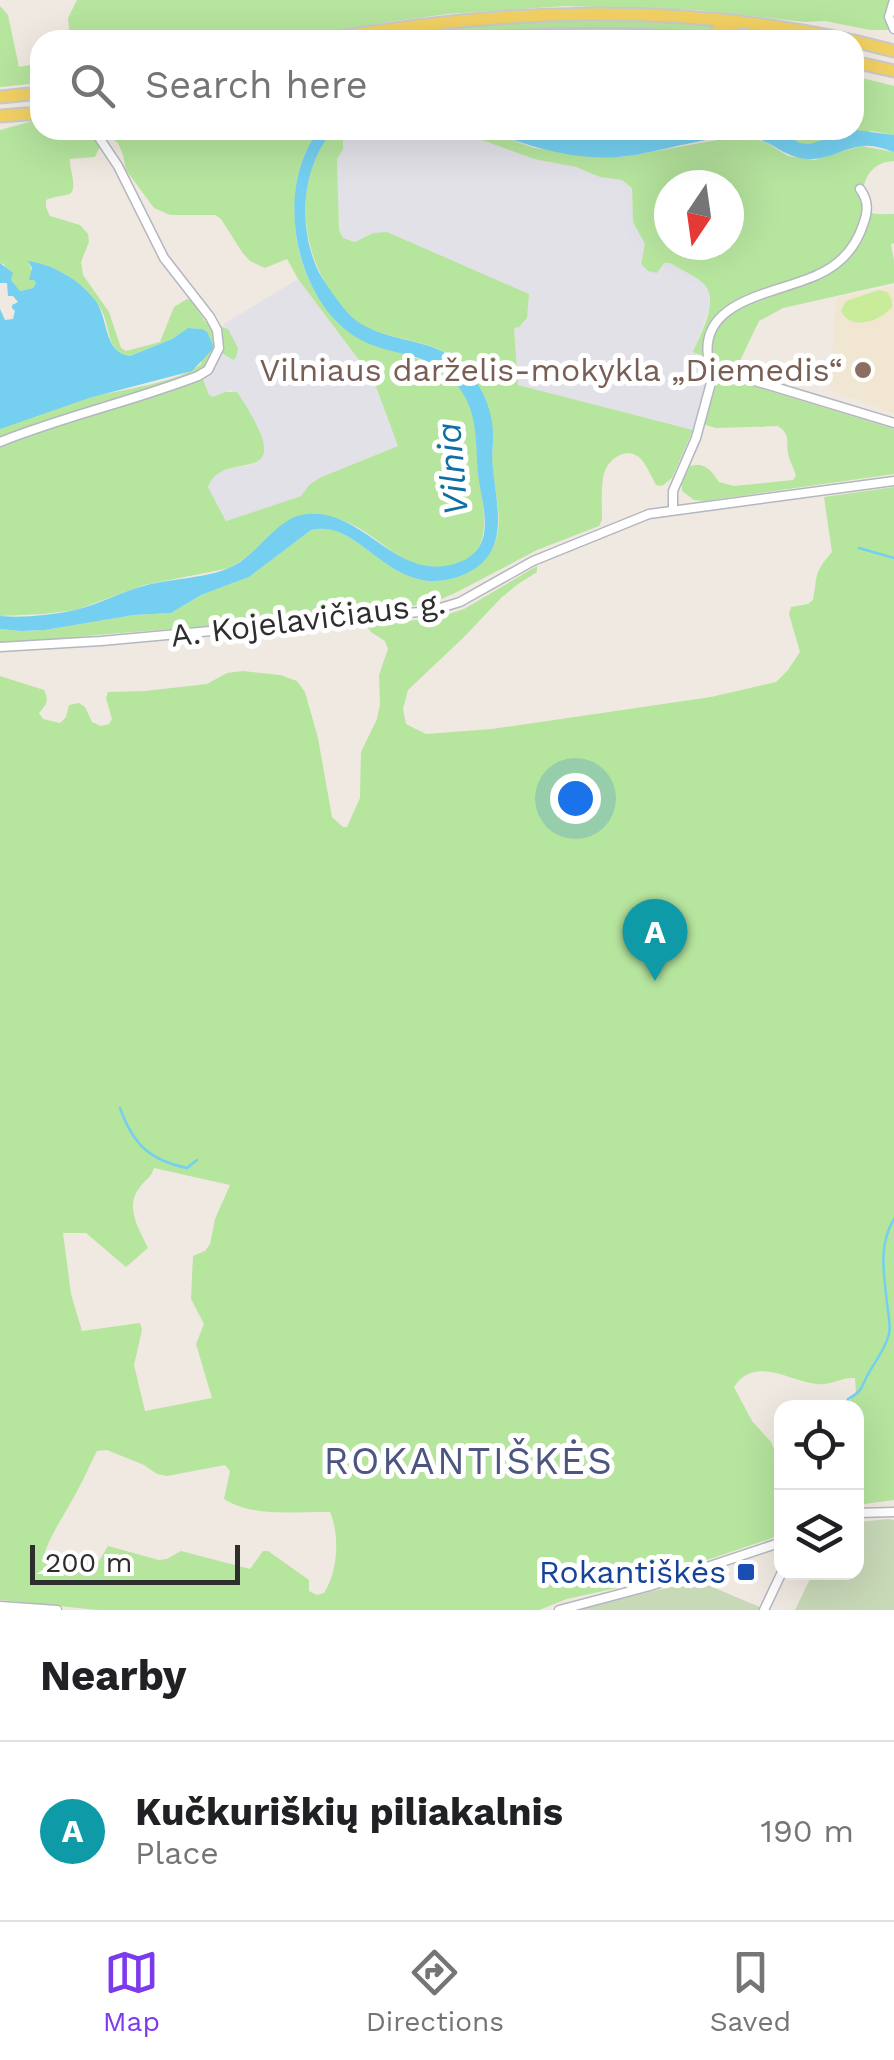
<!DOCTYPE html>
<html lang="en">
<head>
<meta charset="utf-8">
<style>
  :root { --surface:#fff; --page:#f2f2f2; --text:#202124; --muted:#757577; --line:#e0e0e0; --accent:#7c3aed }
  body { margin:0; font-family:"Work Sans",sans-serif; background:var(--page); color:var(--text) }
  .controls { position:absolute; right:30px; bottom:30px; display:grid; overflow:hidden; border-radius:20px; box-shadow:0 10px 40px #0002 }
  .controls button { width:90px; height:90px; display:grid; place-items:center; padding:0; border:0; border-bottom:2px solid var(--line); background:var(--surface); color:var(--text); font:50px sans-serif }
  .compass { position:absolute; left:654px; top:170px; width:90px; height:90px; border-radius:50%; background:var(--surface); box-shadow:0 10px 40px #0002; rotate:193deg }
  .scale { position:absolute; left:30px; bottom:25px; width:210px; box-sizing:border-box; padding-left:10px; border:5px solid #2e2e2e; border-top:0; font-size:28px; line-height:35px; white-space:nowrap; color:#2e2e2e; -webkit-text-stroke:8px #fff; paint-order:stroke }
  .you { position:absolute; left:575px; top:798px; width:35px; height:35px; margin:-25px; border:8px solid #fff; border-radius:50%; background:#1a73e8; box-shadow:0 0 0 15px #1a73e833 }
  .badge { display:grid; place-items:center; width:65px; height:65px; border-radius:50%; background:var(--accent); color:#fff; font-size:32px; font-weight:700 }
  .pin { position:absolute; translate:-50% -82px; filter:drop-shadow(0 2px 5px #0008) }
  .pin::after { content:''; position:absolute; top:52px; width:35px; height:30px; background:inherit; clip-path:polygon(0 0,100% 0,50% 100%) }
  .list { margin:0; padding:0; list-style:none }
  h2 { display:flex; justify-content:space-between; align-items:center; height:130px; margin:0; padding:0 40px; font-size:42px }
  h2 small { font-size:32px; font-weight:400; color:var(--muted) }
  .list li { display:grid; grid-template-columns:65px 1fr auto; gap:30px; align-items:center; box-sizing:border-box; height:180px; padding:0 40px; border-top:2px solid var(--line) }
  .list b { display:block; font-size:38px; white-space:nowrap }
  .list p { margin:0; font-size:32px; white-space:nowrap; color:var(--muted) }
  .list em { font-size:32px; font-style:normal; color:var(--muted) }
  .icon { flex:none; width:55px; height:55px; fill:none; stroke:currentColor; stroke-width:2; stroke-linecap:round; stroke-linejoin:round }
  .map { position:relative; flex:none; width:894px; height:1610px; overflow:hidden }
  .search { position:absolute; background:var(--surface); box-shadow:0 10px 40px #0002; left:30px; right:30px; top:30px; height:110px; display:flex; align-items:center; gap:25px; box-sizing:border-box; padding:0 35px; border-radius:30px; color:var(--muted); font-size:38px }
  .sheet { height:310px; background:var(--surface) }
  nav { display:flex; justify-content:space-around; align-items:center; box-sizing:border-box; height:140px; border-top:2px solid var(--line); background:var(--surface); font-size:28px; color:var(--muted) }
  nav a { display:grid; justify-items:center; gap:5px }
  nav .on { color:var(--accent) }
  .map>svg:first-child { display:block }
</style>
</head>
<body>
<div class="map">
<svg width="894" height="1610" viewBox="0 0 894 1610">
  <rect width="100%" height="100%" fill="#efe9e1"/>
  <g fill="#e3e1e8">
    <polygon points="349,130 454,130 534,159 576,167 600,177 622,180 632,188 633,222 645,244 664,262 670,263 703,282 709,291 710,307 693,352 736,369 727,378 721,379 700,432 518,385 514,328 525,322 373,233 355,242 343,238 339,230 337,159 343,149 343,136"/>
    <polygon points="298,279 373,380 398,446 319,478 309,485 302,496 226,521 208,487 211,479 217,473 230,468 252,465 232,390 213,398 209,395 200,370 210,360 215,349 233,360 228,329 222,325"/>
  </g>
  <polygon fill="#f0e6d1" points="894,286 894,413 830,390 836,298"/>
  <g fill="#b6e59e" fill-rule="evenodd">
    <polygon points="77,0 894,0 894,30 870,30 825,21 805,22 696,10 565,6 448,14 388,22 287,40 70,40 68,18"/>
    <polygon points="0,6 8,15 19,67 40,63 40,83 0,87"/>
    <polygon points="623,17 712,23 716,25 712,36 502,33 431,40 347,40 470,22"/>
    <polygon points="854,76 894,86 894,135 872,131 810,144 800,143 777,130 854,130"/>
    <path d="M40,119V130H86L101,144L95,157L70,159C69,167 77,187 71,193C68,196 53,196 46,200V207L50,216L80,225L88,234L89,242L81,262L83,275L109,312L121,348L126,351L160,342L174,307L187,299L191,300L205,321L228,329L238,348L236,358L233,360L215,349L210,360L200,371L209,395L213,397L225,392H237C307,497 222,444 208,487L226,521L301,496L309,485L319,478L398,446L373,379L298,279L287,259L265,268L250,261L242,252L221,219L215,215H170L154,208L126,170L123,155L118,143L101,130H319C298,157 293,189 295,223C297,258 311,295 336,319C347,329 395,349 411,356C433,365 452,374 465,395C480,419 475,450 479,477C484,513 497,562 443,567C409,570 389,547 362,530C347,520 329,516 312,514L230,568L144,585L76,610L44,614L0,616V429C29,417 59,406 89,398C123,388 174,385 201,364L202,329L188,328L172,339L130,356C106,353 111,329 102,311C88,285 58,264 29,263L36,283L33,288L20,291L11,280L4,264L0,263V130Z"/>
    <path d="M334,130H349L343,136V149L337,159L339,230L343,238L355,242L373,233L387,232L529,294L527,318L519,327L514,328L518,385L693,430L672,478L662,486L656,485C652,478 649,470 644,463C631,443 606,457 603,478C601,491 602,506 602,520L599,526L537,550L459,591L435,602L372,613L96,635L20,643H0V629L21,631L45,630L134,615L171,613L201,595L249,577L311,530C363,517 390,604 463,575C474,570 485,562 491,551C507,524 493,490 492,461C492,452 494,441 493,431C490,414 473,375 460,363C433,338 393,342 362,325C349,317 340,304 331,292C299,246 294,173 334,130Z"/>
    <path d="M454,130H484L534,148L600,157H622L729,138L751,137L765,142L788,156L815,160L861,146L894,152V161C867,162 861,185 862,208C872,216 882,214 894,214V243L891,244L894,261V283L783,308L759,321L736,369L693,352C700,334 720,302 704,284C696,276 681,270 670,263H664L657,273L648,271L641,264L645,244L633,222L632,188L622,180L600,177L576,167L534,159ZM669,185H729V245H669Z"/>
    <path d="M548,130H678C626,140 600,141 548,130Z"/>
    <path d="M727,378L894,429V474L705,501L694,500L682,491V483L690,466C705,462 711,470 719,482L734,486L793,480L796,476C794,468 789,460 788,453C786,440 791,435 778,426L716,428L706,425L704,421L717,384L721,379Z"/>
    <path d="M894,487V1500L857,1505L856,1408L845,1407L856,1392L855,1378C843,1377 835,1383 824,1384C796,1387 757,1352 734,1387L752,1421L771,1442L777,1456L781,1457V1535L695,1564L617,1588L567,1599L539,1610H98L0,1600V676L44,690C49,701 47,704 39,713L43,719L60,723L66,717L69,705L79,703L85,707L92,722L101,726L109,724L112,719L106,698L108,692L145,691L207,684L227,673L243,671L280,675L297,681L305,692L318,738L332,817L343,827H347L360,798L361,752L377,719L380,705L379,675L388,649L385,641L371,632L367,626L440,617L464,609L537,566V572L518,584L501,598L464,637L408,690L403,709L406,724L426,734L492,729L711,697L776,682L788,670L800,652L789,614L791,607L808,604L813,600C818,574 813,574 832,552L824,497ZM154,1168L230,1185L215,1219L210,1244L205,1251L193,1256L191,1299L204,1324L196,1344L212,1398L145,1411L134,1365L142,1330L140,1323L82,1331L71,1294L63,1233H86L126,1267L148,1248C139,1229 124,1207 140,1187C146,1179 151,1178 154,1168ZM107,1450L144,1465L157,1474L167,1476L225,1465L230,1471L224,1499C253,1518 297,1511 330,1512C340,1536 338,1571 324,1593L317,1595L309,1591V1580L268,1551H263L250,1569L181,1551L167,1559L159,1560L108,1546L97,1564L90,1565L45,1552C52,1532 65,1514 75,1495C83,1481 89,1466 97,1451Z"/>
  </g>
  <g fill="#c8d9b8">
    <polygon points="889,1519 894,1520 894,1610 795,1610 812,1575 811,1573 856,1572 857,1522"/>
    <polygon points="698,1581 767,1610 570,1610"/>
  </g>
  <path fill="#c9ec9a" d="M879,290L887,292L892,300V307C880,321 851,332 841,311L846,301Z"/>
  <g fill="#75cff0">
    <path d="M319,130H334C302,165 298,223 316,266C321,278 329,288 336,298C343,308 352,319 363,325C394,343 433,338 461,364C480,382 491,404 493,431C494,443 491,456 493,469C497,509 511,555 463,575C390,604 363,517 311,530L249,577L201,595L171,613L134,615L45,630L21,631L0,629V616C24,618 52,615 75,610C100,604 123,591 147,585C173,578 213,578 235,565C258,553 277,520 301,515C361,503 394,582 454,564C500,551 482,507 478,474C475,434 479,406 449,376C427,353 392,355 365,342C295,308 272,190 319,130Z"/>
    <path d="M484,130H548L587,138L611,139L643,137L678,130H777L800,143L810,144L855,130L894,135V152C884,149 874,145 864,146C846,147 830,159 812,159C785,160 772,139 748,137C712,134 664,151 627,156C578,163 529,146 484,130Z"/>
    <path d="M28,261C54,265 79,279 95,300C109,318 103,353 130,356L172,339L188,328L202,329L207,332L213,345L212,350L192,371L89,398L0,429V309L5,320L13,319L15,311L12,308V305L18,302L13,296H8L7,283H0V263L13,273L11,280L20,291L33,288L36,283L34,280H29L32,268Z"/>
  </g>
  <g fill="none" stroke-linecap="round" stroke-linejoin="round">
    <g stroke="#75cff0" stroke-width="2.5">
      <polyline points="859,548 894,558"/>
      <path d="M120,1108C133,1144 149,1160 187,1168L197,1160"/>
      <path d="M845,1408L848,1399C861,1392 861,1389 867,1376C874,1363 885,1350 889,1334C891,1325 888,1313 887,1303C884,1274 878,1245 894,1219"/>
    </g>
    <defs>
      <g id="minor">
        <polyline points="894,0 889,17 894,29"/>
        <path d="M860,189C869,201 868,212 863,225C855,249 840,265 817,275C777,294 695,299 709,363L722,371L894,423"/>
        <path d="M0,442C65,416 133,401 198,376L208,370L219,348L217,330L210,317L164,258L118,166L94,130"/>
        <polyline points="673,509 673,491 696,438 715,368"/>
        <polyline points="0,647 101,641 430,611 460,602 533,561 649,514 894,481"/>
        <polyline points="856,1513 894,1512"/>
        <polyline points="0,1606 57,1610"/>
        <polyline points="559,1610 650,1586 782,1542"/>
        <polyline points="764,1610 782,1572"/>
      </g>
      <g id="primary">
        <path d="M323,40C498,9 674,2 849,40"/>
        <path d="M465,40C547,33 630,32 713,40"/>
        <polyline points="723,40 718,35 718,30 723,26 735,24"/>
        <polyline points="854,41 894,51"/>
        <polyline points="854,62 894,71"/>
        <polyline points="0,97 40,93"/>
        <polyline points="0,116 40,113"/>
      </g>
    </defs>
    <use href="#minor" stroke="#b4b7c1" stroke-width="11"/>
    <use href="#primary" stroke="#c9c9c9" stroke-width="15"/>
    <use href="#minor" stroke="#fff" stroke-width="8"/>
    <use href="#primary" stroke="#f2d163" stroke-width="11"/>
  </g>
  <circle fill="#8d6e63" stroke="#fff" stroke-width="4" cx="863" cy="370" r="10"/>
  <rect fill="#1a4fb4" stroke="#fff" stroke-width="4" x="736" y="1562" width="20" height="20" rx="5"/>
  <g text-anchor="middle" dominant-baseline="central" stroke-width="10" stroke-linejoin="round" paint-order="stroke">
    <g font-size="32" fill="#785e54" stroke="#fff" text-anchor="end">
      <text x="843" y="370">Vilniaus darželis-mokykla „Diemedis“</text>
    </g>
    <g font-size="32" fill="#2e2e2e" stroke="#fff">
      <text transform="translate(308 619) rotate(-7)">A. Kojelavičiaus g.</text>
    </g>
    <g font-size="32" fill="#164399" stroke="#fff" text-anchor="end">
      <text x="726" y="1572">Rokantiškės</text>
    </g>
    <g font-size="35" font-style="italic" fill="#0d6fa3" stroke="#fff">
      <text transform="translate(452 469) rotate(-95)">Vilnia</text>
    </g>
    <g font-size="38" letter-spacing="2.5" fill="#4d5680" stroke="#fff">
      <text x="469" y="1461">ROKANTIŠKĖS</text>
    </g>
  </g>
</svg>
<div class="controls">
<button><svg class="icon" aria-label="locate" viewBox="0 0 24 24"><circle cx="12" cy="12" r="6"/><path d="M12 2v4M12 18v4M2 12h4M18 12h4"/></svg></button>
<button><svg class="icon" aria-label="layers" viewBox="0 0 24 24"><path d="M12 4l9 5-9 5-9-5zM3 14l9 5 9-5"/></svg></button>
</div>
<svg class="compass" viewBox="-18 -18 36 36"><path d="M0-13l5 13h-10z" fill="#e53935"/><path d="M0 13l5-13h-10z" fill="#757577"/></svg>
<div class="scale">200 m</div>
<div class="you"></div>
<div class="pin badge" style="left:655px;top:981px;background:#0f9aa8">A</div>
<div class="search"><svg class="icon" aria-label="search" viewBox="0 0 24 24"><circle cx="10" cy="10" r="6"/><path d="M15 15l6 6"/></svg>Search here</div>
</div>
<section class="sheet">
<h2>Nearby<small></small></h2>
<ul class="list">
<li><span class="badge" style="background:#0f9aa8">A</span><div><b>Kučkuriškių piliakalnis</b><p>Place</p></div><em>190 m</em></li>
</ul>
</section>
<nav>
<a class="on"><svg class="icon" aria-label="map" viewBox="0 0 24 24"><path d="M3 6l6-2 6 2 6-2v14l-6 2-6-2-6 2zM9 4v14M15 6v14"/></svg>Map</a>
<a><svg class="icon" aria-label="directions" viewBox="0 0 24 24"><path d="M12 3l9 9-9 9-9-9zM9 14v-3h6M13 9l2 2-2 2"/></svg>Directions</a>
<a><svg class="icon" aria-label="saved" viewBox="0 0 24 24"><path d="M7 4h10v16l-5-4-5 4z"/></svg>Saved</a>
</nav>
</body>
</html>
